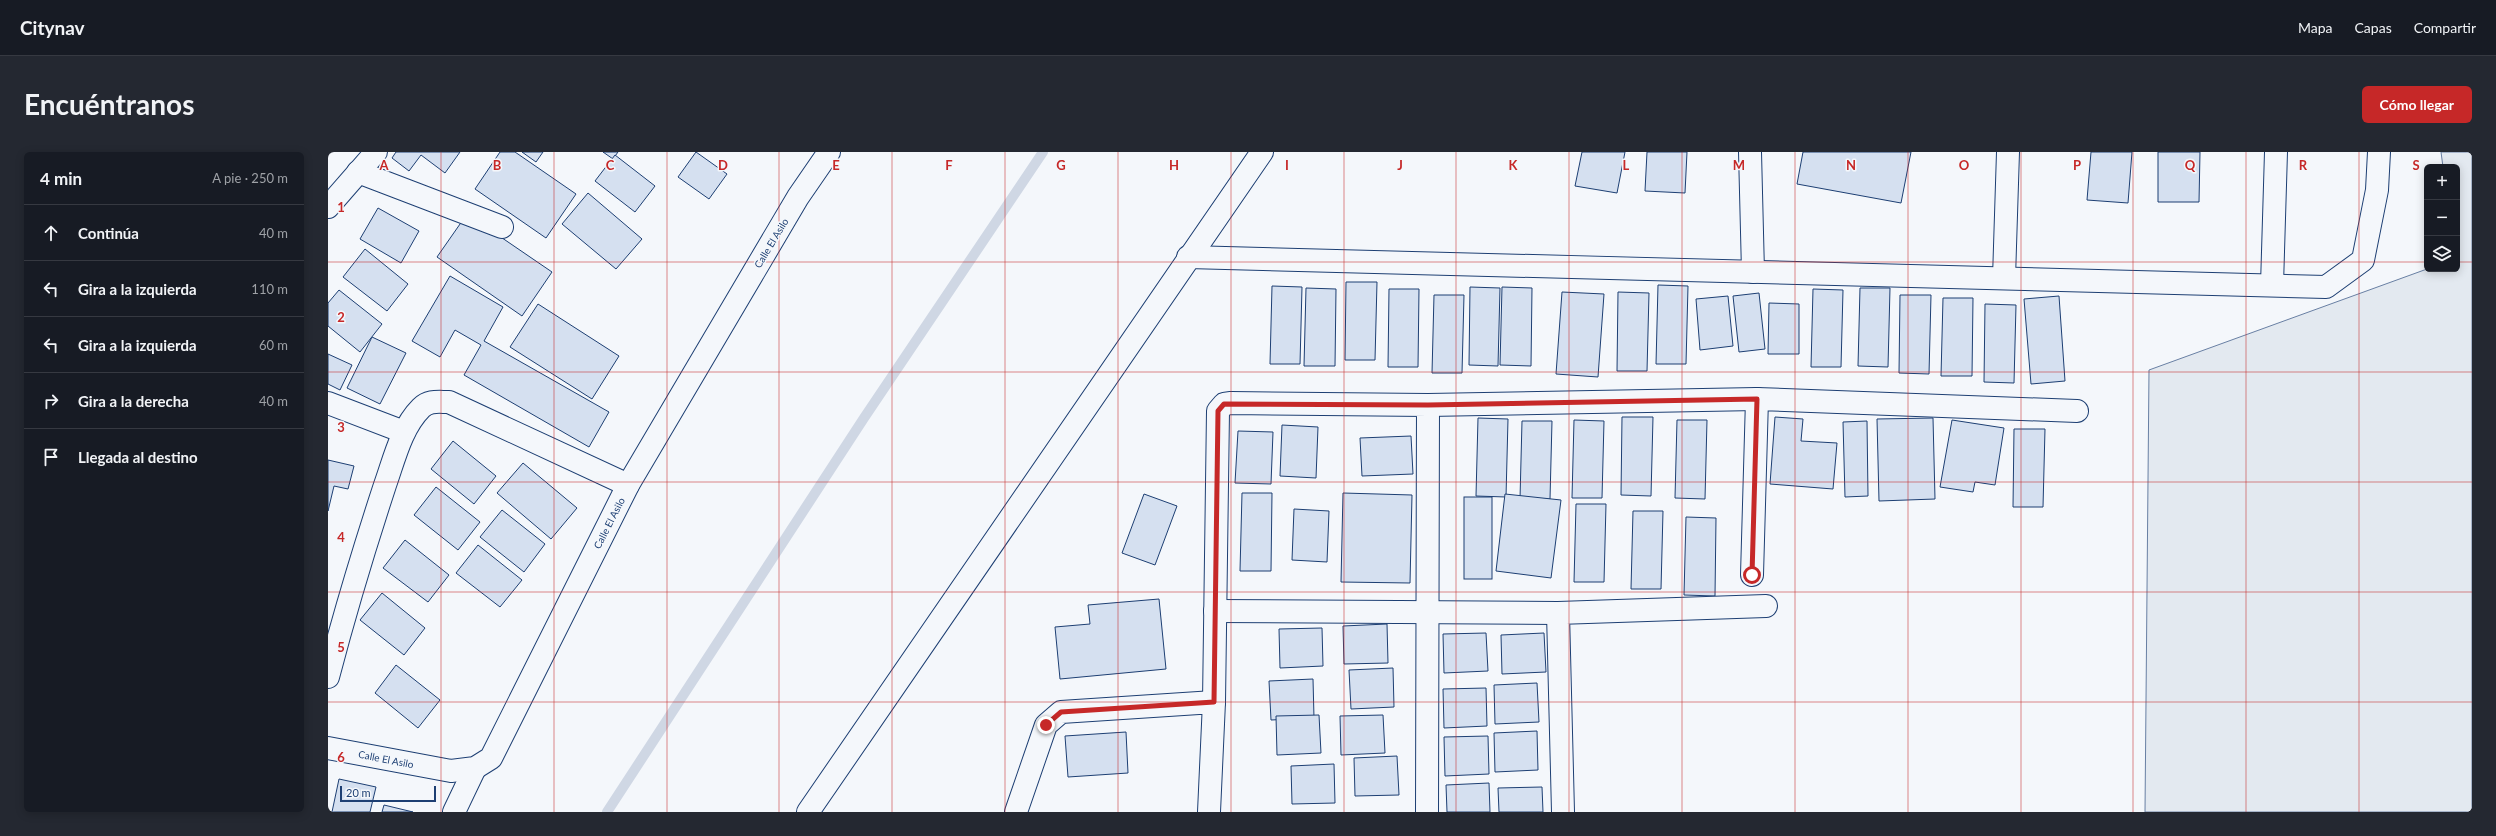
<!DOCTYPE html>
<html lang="es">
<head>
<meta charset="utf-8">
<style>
  :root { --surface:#171b24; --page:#242831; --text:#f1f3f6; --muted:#9ea1a6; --line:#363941; --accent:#c62828 }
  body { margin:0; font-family:Lato,sans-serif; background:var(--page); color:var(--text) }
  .controls { position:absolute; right:12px; top:12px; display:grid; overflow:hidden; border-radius:6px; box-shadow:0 2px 10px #0003 }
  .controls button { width:36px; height:36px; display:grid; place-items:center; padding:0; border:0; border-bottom:1px solid var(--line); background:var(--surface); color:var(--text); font:20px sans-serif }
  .scale { position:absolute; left:12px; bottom:10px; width:96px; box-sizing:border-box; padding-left:4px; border:2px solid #1d3f73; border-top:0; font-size:11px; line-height:14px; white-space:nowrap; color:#1d3f73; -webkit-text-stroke:3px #f4f7fb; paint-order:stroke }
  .stop { position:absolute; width:12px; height:12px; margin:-9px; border:3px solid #c62828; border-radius:50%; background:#fff }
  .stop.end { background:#c62828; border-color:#fff; box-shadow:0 1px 4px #0008 }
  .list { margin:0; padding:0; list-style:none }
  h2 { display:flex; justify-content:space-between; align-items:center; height:52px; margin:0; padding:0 16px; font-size:17px }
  h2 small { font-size:13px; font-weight:400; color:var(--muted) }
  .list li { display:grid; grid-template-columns:26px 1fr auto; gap:12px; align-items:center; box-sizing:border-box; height:56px; padding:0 16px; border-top:1px solid var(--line) }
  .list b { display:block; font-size:15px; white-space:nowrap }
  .list em { font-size:13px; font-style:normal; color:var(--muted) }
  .icon { flex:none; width:22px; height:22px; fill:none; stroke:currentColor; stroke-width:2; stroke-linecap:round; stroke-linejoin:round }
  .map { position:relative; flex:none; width:2144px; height:660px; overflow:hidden; border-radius:6px }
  header { display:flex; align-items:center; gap:24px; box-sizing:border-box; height:56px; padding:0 20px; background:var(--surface); border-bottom:1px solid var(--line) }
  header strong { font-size:19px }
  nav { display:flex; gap:22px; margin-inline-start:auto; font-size:14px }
  .intro { display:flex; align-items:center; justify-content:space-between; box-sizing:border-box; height:96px; padding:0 24px }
  h1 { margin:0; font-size:28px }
  .button { padding:10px 18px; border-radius:6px; background:var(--accent); color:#fff; font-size:14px; font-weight:700 }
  main { display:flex; gap:24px; padding:0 24px }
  aside { flex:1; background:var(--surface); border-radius:6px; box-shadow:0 2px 10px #0003 }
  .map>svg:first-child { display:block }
</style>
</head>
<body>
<header>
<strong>Citynav</strong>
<nav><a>Mapa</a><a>Capas</a><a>Compartir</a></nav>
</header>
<div class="intro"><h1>Encuéntranos</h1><a class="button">Cómo llegar</a></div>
<main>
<aside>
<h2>4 min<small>A pie · 250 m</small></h2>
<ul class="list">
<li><svg class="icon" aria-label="ahead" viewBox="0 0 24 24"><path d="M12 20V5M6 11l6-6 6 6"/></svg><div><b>Continúa</b></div><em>40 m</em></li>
<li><svg class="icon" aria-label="left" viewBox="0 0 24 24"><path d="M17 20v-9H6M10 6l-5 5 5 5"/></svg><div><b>Gira a la izquierda</b></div><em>110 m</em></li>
<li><svg class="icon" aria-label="left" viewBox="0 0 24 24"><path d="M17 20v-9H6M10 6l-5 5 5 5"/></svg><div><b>Gira a la izquierda</b></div><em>60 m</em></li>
<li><svg class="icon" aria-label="right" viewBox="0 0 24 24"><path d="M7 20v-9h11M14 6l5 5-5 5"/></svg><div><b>Gira a la derecha</b></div><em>40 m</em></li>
<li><svg class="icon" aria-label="arrive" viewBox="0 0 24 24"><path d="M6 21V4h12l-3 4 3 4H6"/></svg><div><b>Llegada al destino</b></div></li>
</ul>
</aside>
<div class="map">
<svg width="2144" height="660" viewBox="0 0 2144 660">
  <rect width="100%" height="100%" fill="#f4f7fb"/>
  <polygon fill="#e3e9f0" stroke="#687fa3" points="2113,0 2144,0 2144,660 1817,660 1821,218 2099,117 2129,117 2129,15 2115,15"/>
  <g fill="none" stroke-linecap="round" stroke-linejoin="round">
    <polyline stroke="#cfd7e4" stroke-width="10" points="279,660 536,266 715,0"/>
  </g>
  <g fill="#d5e0f0" stroke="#1d3f73">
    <polygon points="68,0 132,0 117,21 93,3 81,19 64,6"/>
    <polygon points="172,0 187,0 248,42 218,86 147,37"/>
    <polygon points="194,0 215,0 208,10"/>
    <polygon points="275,0 290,0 285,7"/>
    <polygon points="368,0 399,22 381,47 350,25"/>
    <polygon points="1254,0 1297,0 1289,41 1247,34"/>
    <polygon points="1319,0 1359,0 1357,41 1317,39"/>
    <polygon points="1475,0 1583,0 1573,51 1469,32"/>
    <polygon points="1763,0 1804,0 1800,51 1759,48"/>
    <polygon points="1830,0 1872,0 1871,50 1830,50"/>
    <polygon points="287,3 327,34 307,60 267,29"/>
    <polygon points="260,41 314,87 288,117 234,72"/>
    <polygon points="50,56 91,79 73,111 32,87"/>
    <polygon points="139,62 224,120 194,164 109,105"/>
    <polygon points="37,97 80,132 59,159 15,125"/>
    <polygon points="122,124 175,155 156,189 281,260 261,295 136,223 153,193 127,178 112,205 84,189"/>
    <polygon points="1018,130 1049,130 1047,208 1017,208"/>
    <polygon points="1330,133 1360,134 1358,212 1328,212"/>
    <polygon points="944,134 974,135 972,212 942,212"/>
    <polygon points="1142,135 1172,136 1170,214 1141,213"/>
    <polygon points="1174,135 1204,136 1203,214 1172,213"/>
    <polygon points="978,136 1008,137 1007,214 976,214"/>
    <polygon points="1532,136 1562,136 1560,215 1530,214"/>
    <polygon points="1061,137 1091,137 1090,215 1060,215"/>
    <polygon points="1485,137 1515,138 1513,215 1483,215"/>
    <polygon points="11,138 54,172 32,200 0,174 0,151"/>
    <polygon points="1234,140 1276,142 1270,225 1228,222"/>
    <polygon points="1290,140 1321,141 1319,219 1289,219"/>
    <polygon points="1431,141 1437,197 1411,200 1405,144"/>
    <polygon points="1106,143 1136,143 1134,221 1104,221"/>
    <polygon points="1572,143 1603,143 1601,222 1571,221"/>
    <polygon points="1400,144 1405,194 1372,198 1368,147"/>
    <polygon points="1731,144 1737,229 1703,232 1696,147"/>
    <polygon points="1615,146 1645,146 1644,224 1613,224"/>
    <polygon points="1441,151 1471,152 1471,202 1440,202"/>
    <polygon points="210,152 291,204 264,247 182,195"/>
    <polygon points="1657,152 1688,153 1686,231 1656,230"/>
    <polygon points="44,185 78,201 52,252 19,236"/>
    <polygon points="0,202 24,213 12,238 0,232"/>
    <polygon points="1294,265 1325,265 1323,344 1293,343"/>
    <polygon points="1447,265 1475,267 1473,289 1509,291 1505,337 1442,332"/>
    <polygon points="1150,266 1180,267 1178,345 1148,344"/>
    <polygon points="1605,266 1607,347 1551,349 1549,267"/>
    <polygon points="1246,268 1276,269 1274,346 1244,346"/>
    <polygon points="1349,268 1379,268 1377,347 1347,346"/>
    <polygon points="1624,268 1676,276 1667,333 1647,330 1645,340 1612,335"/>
    <polygon points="1194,269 1224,269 1222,347 1192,347"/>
    <polygon points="1539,269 1540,344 1517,345 1515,270"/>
    <polygon points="954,273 990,275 988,326 952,324"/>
    <polygon points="1686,277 1717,277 1715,355 1685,355"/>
    <polygon points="910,279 945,280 943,332 907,331"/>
    <polygon points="1083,284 1085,322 1034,324 1032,286"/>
    <polygon points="125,289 168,324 146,352 103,317"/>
    <polygon points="0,308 26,314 20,337 6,334 0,359"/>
    <polygon points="195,311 249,356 223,387 169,341"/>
    <polygon points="108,335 152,370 130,398 86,363"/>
    <polygon points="914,341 944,341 943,419 912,419"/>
    <polygon points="1015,341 1084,343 1082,431 1013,430"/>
    <polygon points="816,342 849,354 827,413 794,401"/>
    <polygon points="1177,342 1233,348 1223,426 1168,419"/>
    <rect x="1136" y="345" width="28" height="82"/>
    <polygon points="1248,352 1278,352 1276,430 1246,430"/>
    <polygon points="966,357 1001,359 999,410 964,408"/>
    <polygon points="174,358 217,392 196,420 152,385"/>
    <polygon points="1305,359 1335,359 1333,437 1303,437"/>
    <polygon points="1358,365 1388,366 1387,444 1356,443"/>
    <polygon points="77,388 121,423 100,450 55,416"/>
    <polygon points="150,393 194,428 172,455 128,421"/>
    <polygon points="54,441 97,476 76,503 32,468"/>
    <polygon points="831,447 838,517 732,527 727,475 762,472 760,453"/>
    <polygon points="1059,472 1060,511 1016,512 1015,474"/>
    <polygon points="994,476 995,514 952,516 951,477"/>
    <polygon points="1158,481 1160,519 1116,521 1115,482"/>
    <polygon points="1216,481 1218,520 1174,522 1173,483"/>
    <polygon points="68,513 112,548 90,576 47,541"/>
    <polygon points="1065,516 1066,555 1023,557 1021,518"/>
    <polygon points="985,527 986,566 943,568 941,529"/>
    <polygon points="1209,531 1211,570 1167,572 1166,533"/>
    <polygon points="1158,536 1159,574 1116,576 1115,537"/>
    <polygon points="991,563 993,601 949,603 948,564"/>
    <polygon points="1055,563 1057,601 1013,603 1012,564"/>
    <polygon points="1209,579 1210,618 1167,620 1166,581"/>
    <polygon points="798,580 800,621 740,625 737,584"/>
    <polygon points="1160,584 1161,622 1117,624 1116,585"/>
    <polygon points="1069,604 1071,643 1027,644 1026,606"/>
    <polygon points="1006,612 1007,651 964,652 963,614"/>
    <polygon points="11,627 48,635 42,660 4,660"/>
    <polygon points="1161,631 1162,660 1119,660 1118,633"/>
    <polygon points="1214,635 1215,660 1171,660 1170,636"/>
    <polygon points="56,653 85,660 54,660"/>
  </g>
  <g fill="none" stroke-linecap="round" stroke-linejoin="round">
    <defs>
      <g id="minor">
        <polyline points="1422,0 1425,120"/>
        <polyline points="30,20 174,75"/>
        <polyline points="0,55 48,0"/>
        <polyline points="860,105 1998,135 2035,108 2049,38 2051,0"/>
        <polyline points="1676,126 1680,0"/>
        <polyline points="1944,133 1948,0"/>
        <polyline points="0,251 76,280"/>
        <polyline points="1100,253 1429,247"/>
        <polyline points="1424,423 1429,247 1749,259"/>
        <polyline points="887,459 1230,461"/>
        <path d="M0,525C17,460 36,397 57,333C66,308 73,276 93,256C101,248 110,250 121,250L300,333"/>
        <polyline points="886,550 890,259 896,252 903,251 1100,253 1099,660"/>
        <polyline points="0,596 123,619 147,616 163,606 300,333 470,45 501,0"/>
        <polyline points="126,660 147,616"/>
        <polyline points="480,660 934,0"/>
        <polyline points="688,660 718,573 733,560 886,550 881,660"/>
        <polyline points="1235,660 1230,461 1438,454"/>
      </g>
    </defs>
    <use href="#minor" stroke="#1d3f73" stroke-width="24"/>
    <use href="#minor" stroke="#f4f7fb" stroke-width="22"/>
  </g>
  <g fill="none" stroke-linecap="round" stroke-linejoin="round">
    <polyline stroke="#c62828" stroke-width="5" points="718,573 733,560 886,550 890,259 896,252 1100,253 1429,247 1424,423"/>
  </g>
  <path fill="none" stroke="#c62828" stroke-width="1" stroke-opacity="0.55" d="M113,0V660M226,0V660M339,0V660M451,0V660M564,0V660M677,0V660M790,0V660M903,0V660M1016,0V660M1128,0V660M1241,0V660M1354,0V660M1467,0V660M1580,0V660M1693,0V660M1805,0V660M1918,0V660M2031,0V660M0,110H2099M2129,110H2144M0,220H2144M0,330H2144M0,440H2144M0,550H2144"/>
  <g text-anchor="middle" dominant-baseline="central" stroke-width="3" stroke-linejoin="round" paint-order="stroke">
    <g font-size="10" fill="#1d3f73" stroke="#f4f7fb">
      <text transform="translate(443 91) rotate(-59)">Calle El Asilo</text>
      <text transform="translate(281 371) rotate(-63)">Calle El Asilo</text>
      <text transform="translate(58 607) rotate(11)">Calle El Asilo</text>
    </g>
  </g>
  <g font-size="13" text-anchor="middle" font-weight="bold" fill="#c62828" stroke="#f4f7fb" stroke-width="3" stroke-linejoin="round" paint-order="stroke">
    <text x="56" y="18">A</text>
    <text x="169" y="18">B</text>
    <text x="282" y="18">C</text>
    <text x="395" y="18">D</text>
    <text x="508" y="18">E</text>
    <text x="621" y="18">F</text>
    <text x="733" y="18">G</text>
    <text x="846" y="18">H</text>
    <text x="959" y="18">I</text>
    <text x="1072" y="18">J</text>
    <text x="1185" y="18">K</text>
    <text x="1298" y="18">L</text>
    <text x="1411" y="18">M</text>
    <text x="1523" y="18">N</text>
    <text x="1636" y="18">O</text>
    <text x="1749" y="18">P</text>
    <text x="1862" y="18">Q</text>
    <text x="1975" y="18">R</text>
    <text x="2088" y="18">S</text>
    <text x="13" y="60">1</text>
    <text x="13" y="170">2</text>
    <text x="13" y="280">3</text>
    <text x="13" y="390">4</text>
    <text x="13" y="500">5</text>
    <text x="13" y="610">6</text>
  </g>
</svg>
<div class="controls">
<button>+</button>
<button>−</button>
<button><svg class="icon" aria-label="layers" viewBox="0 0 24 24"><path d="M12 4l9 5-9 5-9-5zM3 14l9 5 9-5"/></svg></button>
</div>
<div class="scale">20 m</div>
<div class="stop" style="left:1424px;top:423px"></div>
<div class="stop end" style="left:718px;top:573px"></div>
</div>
</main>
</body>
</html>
